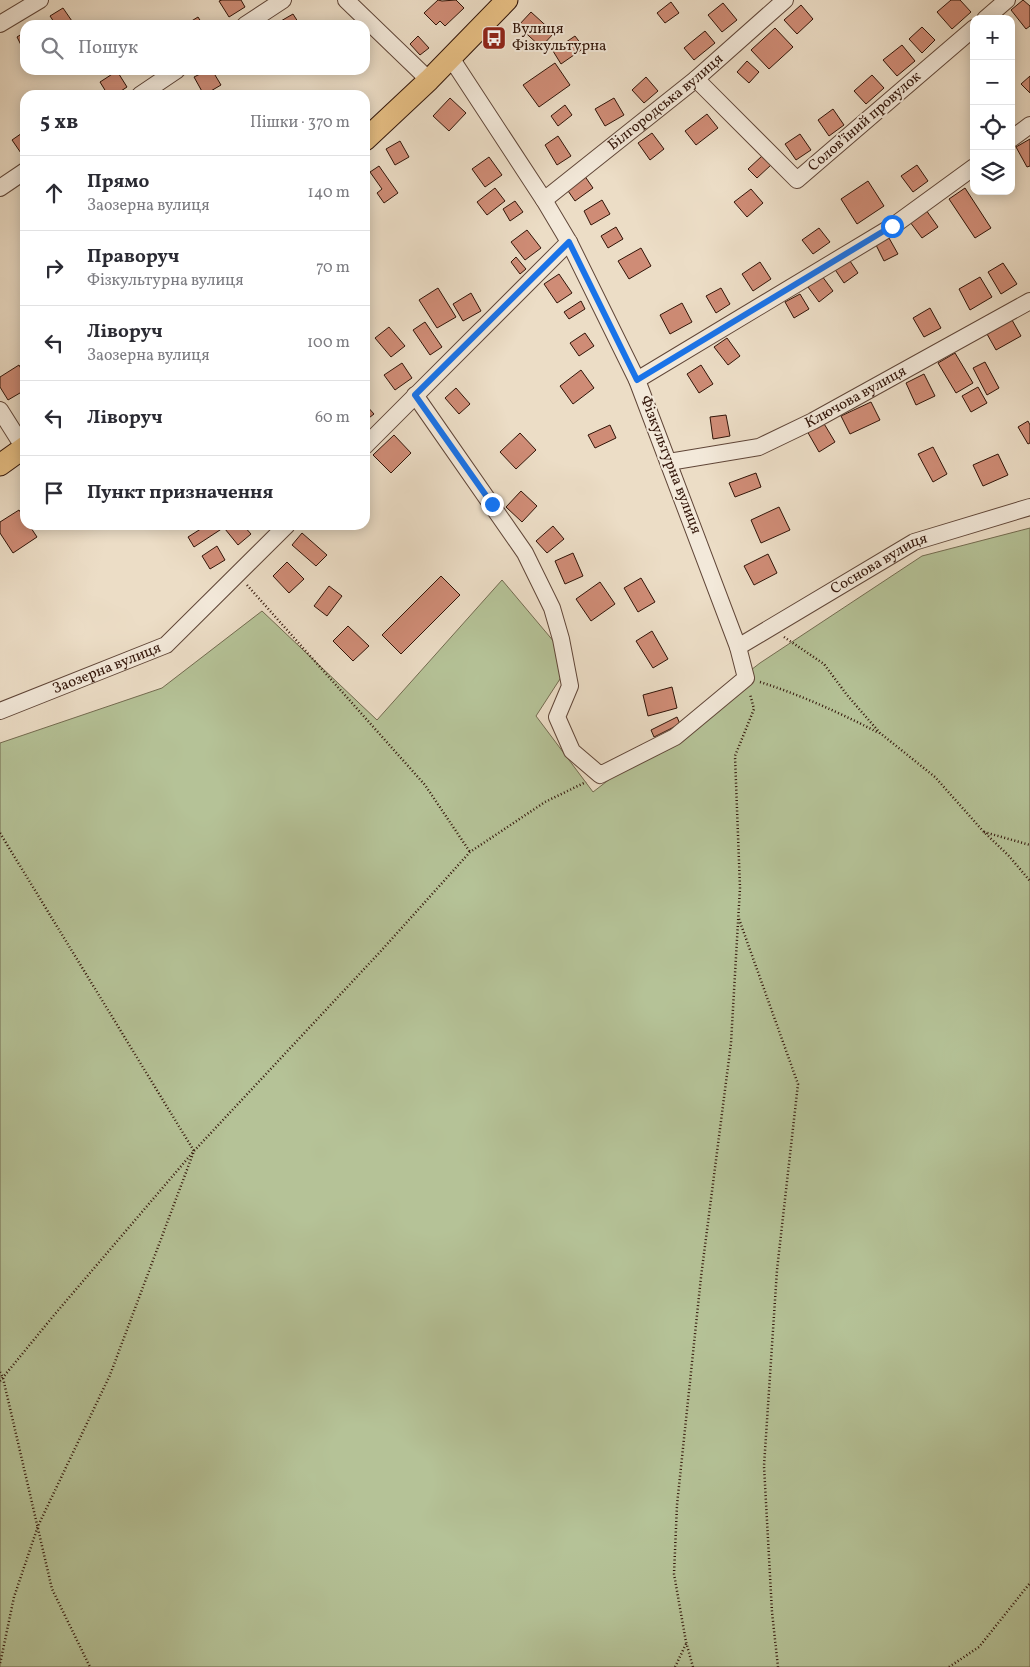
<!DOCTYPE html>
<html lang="uk">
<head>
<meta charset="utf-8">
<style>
  :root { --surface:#fff; --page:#f2f2f3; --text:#2b2b33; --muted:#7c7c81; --line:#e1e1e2 }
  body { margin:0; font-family:Vollkorn,serif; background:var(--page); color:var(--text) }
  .controls { position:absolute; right:15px; top:15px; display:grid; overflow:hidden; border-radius:10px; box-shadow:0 2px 12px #0003 }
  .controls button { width:45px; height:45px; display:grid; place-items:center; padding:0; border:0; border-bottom:1px solid var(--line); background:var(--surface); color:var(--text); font:25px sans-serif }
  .stop { position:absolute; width:15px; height:15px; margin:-11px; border:4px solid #1a73e8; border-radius:50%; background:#fff }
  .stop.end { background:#1a73e8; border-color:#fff; box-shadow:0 1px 5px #0008 }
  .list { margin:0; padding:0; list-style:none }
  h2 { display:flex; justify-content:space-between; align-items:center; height:65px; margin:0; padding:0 20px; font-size:21px }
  h2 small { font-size:16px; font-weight:400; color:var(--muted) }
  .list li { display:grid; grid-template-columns:32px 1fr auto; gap:15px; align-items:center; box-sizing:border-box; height:75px; padding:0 20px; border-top:1px solid var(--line) }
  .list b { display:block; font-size:19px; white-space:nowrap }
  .list p { margin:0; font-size:16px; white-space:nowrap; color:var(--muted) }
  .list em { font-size:16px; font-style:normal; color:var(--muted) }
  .icon { flex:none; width:28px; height:28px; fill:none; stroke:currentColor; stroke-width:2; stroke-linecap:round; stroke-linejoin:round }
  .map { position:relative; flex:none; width:1030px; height:1667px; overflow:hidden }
  .search { position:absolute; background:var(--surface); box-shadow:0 2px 12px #0003; left:20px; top:20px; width:350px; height:55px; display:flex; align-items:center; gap:12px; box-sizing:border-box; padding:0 18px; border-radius:15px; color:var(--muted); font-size:19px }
  .panel { position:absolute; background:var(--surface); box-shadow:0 2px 12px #0003; left:20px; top:90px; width:350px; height:440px; border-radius:15px }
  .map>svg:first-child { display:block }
</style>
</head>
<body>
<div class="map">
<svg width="1030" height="1667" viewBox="0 0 1030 1667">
  <rect width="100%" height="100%" fill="#ecddc6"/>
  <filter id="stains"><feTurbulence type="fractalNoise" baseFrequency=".004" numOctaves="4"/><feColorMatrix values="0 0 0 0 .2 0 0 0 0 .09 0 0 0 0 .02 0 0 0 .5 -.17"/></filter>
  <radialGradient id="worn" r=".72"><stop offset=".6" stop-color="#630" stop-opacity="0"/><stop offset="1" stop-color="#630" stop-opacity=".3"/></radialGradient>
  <polygon fill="#b5c297" stroke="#736b50" points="1030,528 1030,1667 0,1667 0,743 162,688 262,611 377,720 502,580 571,662 536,716 593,792 760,663 922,556"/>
  <g fill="#cf8c76" stroke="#311408">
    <polygon points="222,0 241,0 245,7 229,17 219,1"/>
    <polygon points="438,0 442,1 456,0 464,8 445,26 440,21 436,25 424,13"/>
    <polygon points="951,0 960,0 971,12 952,29 937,12"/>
    <polygon points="1023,0 1030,6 1030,26 1026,29 1011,10"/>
    <polygon points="671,2 679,13 665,23 657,13"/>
    <polygon points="723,3 737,20 722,32 708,15"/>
    <polygon points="801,5 813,19 797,34 784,20"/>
    <polygon points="63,8 74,24 72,25 56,25 50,16"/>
    <polygon points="531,12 554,33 541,47 518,26"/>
    <polygon points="293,14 300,25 274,25"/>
    <polygon points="198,17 203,25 185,25"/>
    <polygon points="922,27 935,40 922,53 909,39"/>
    <polygon points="775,28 793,47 769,69 751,50"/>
    <polygon points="705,31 715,43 694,60 684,48"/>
    <polygon points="25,32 25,50 24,51 17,37"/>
    <polygon points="418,36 429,48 420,55 410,44"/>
    <polygon points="575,36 584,48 561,64 553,51"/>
    <polygon points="902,45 915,61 897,76 883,60"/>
    <polygon points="747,61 759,72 749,83 737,72"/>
    <polygon points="555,63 570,85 539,107 523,85"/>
    <polygon points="208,70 212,70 221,85 204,95 194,77"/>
    <polygon points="117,71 127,87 115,95 108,95 100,82"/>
    <polygon points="872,75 884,88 866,104 854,91"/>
    <polygon points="1030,76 1030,93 1021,84"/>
    <polygon points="646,77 658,91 644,103 632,90"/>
    <polygon points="450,98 466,113 449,131 433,116"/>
    <polygon points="614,98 624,115 605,126 595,109"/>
    <polygon points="565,105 572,115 558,126 551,116"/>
    <polygon points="833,109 844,125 829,136 818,120"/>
    <polygon points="707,114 718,128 696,145 685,131"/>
    <polygon points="25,131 25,155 23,156 12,140"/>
    <polygon points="652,133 664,149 650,160 638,143"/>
    <polygon points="800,134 811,150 796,160 785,144"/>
    <polygon points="558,136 571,156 557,165 545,145"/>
    <polygon points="1030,139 1030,166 1027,167 1016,147"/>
    <polygon points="400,141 409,157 395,165 386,149"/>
    <polygon points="762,156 771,165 757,178 748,169"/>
    <polygon points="489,157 502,175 485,187 472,169"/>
    <polygon points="917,165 928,181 913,192 901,176"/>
    <polygon points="379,166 398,193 384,203 377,193 382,189 370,172"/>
    <polygon points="584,175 593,188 575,201 566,188"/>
    <polygon points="868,181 884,206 857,224 841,199"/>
    <polygon points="495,188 505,201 487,215 477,202"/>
    <polygon points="965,188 991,228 975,238 949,199"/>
    <polygon points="751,189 763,203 747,217 734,202"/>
    <polygon points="602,200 610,214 591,225 584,211"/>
    <polygon points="515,201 523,212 510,221 503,209"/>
    <polygon points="926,210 938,227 922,238 910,222"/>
    <polygon points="616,227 623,239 608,248 601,236"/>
    <polygon points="819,228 830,242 813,254 802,240"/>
    <polygon points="527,230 541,248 525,260 511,242"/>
    <polygon points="889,238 898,254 884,261 876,245"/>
    <polygon points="641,248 651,266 629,279 618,261"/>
    <polygon points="516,257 526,269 520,274 511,262"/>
    <polygon points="848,258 858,273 844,283 834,268"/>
    <polygon points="760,262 771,279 753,291 742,274"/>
    <polygon points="1003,263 1017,284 1001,294 988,272"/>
    <polygon points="559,274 572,293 557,303 544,284"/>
    <polygon points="822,276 833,291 819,302 808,287"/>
    <polygon points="980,277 992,297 970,310 959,289"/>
    <polygon points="438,288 456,317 437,328 419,300"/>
    <polygon points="721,288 730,304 716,313 706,296"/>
    <polygon points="471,293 481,311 463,321 453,304"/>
    <polygon points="800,294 809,309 794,318 785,302"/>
    <polygon points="581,301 585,309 569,319 564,312"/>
    <polygon points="682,303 692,322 670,334 660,315"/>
    <polygon points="930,308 941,328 924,337 913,318"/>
    <polygon points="1012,320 1021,336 996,350 987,334"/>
    <polygon points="425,322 442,347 430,355 413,330"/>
    <polygon points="389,327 405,346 391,357 375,338"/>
    <polygon points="585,333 594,346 579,356 570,343"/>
    <polygon points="727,338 740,356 728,365 714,347"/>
    <polygon points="955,353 973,383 956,393 938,363"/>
    <polygon points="985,362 999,388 987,395 973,368"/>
    <polygon points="402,363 412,378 395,390 384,375"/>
    <polygon points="19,365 25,376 25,390 8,400 0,387 0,377"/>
    <polygon points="701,365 713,384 699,393 687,374"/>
    <polygon points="581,370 594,388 573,404 560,386"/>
    <polygon points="924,374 935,396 916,405 906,383"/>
    <polygon points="978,387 987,403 971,412 962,396"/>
    <polygon points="456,388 470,404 459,414 445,398"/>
    <polygon points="871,402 880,420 850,434 841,416"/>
    <polygon points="365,404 374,414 365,421"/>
    <polygon points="726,415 730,436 713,439 710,417"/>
    <polygon points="1028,421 1030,425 1030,443 1028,444 1018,427"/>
    <polygon points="823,422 835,442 819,452 807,431"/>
    <polygon points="610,425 616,438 595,448 588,435"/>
    <polygon points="520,433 536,450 516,469 500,452"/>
    <polygon points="394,435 411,453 391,473 373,455"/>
    <polygon points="933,447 947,474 933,482 918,454"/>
    <polygon points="998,454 1008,475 983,486 973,465"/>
    <polygon points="756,473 761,487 735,497 729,483"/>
    <polygon points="521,491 537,506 522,522 506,507"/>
    <polygon points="779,507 790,530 761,543 751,520"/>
    <polygon points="19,510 25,519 25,525 29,525 37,537 13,553 0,533 0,522"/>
    <polygon points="207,525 221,525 223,528 194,547 188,537"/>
    <polygon points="229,525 243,525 251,534 238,545 225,529"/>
    <polygon points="553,526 564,539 547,553 536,541"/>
    <polygon points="302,533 327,555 316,566 292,545"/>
    <polygon points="217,546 225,560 210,569 202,556"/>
    <polygon points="573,553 583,576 565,584 555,561"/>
    <polygon points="768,554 777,573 754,585 744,566"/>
    <polygon points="287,562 304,579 289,593 273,576"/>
    <polygon points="441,576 460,595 401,654 382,635"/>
    <polygon points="641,578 655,602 638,612 624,588"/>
    <polygon points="600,582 615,604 591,621 576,599"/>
    <polygon points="329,586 342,596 327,616 314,606"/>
    <polygon points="348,626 369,646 353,661 333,641"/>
    <polygon points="652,631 668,659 653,668 636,641"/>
    <polygon points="672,687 677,708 648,716 643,695"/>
    <polygon points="677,717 680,724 654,737 651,730"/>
  </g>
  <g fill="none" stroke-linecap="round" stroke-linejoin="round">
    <defs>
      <g id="minor">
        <polyline points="346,0 429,80"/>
        <polyline points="985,19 1007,0"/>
        <polyline points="0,24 40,0"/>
        <polyline points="245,25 283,0"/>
        <polyline points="696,79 797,180 974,28"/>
        <polyline points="140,95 177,70"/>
        <polyline points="1011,139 1030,125"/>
        <polyline points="0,188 25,171"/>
        <path id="s1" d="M544,200L696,79L785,0"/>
        <polyline points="637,380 893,226 974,167"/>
        <polyline points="415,395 525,553 552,608 561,639 570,686 557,717 572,751 600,775 675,737 746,678 738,647 637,380 569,242 544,200 451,58"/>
        <polyline points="0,410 24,448"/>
        <polyline points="365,446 569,242"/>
        <path id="s2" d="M669,462L759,447L813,421L1030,301"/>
        <path id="s3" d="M738,647L914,542L1030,507"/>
        <path id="s4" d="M0,711L166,645L287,525"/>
      </g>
      <g id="major">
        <polyline points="365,140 429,80 507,0"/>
        <polyline points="0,465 25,447"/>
      </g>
    </defs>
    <use href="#minor" stroke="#604638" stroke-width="18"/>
    <use href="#major" stroke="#311408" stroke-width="23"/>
    <g stroke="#311408" stroke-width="2.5" stroke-dasharray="1 2.5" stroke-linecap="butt">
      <polyline points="247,585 425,785 470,852"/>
      <polyline points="784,637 824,664 847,695 880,733 935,777 983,831 1009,856 1030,881"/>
      <path d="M760,682C801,695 840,713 879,733"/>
      <polyline points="984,832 1030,845"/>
      <polyline points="0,833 194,1151 110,1375 38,1526 14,1597 0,1664"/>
      <polyline points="739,919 798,1084 777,1270 764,1466 772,1612 778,1667"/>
      <polyline points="0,1372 3,1378 52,1589 90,1667"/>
      <polyline points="0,1381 55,1314 194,1151 380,952 470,852 545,802 586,782"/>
      <polyline points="675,1667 686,1644"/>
      <polyline points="693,1667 686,1642 674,1574 677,1505 701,1277 731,1043 740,888 735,756 754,709 750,694"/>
      <polyline points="949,1667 979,1647 1030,1583"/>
    </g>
    <use href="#minor" stroke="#f3e9da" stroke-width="16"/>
    <use href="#major" stroke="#e6be83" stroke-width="21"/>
  </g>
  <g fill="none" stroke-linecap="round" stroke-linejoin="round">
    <polyline stroke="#1a73e8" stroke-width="6" points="492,504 415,395 569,242 637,380 892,226"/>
  </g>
  <defs>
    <symbol id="bus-square" viewBox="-11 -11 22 22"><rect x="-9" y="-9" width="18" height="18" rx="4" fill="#8f2418" stroke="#f3e9da"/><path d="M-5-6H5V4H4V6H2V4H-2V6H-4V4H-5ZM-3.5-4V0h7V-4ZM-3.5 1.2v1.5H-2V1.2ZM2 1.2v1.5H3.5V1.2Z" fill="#fff"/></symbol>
  </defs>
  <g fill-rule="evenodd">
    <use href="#bus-square" x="480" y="24" width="28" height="28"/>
  </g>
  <g text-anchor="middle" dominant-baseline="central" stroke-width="4" stroke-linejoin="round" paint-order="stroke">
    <g font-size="15" fill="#311408" stroke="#f3e9da" text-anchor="start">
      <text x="512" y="29">Вулиця<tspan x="512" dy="17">Фізкультурна</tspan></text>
    </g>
    <g font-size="15" fill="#311408" stroke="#f3e9da">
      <text stroke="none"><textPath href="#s1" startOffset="156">Білгородська вулиця</textPath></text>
      <text transform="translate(865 122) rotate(-41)">Соловʼїний провулок</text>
      <text stroke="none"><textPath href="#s2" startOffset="200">Ключова вулиця</textPath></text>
      <text transform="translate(670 465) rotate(69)">Фізкультурна вулиця</text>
      <text stroke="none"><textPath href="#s3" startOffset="164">Соснова вулиця</textPath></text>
      <text stroke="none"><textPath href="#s4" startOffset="115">Заозерна вулиця</textPath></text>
    </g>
  </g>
  <rect width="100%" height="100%" filter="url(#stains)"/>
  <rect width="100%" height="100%" fill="url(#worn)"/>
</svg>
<div class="controls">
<button>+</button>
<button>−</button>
<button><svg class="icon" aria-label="locate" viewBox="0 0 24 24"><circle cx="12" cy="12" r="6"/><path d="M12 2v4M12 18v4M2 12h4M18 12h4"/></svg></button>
<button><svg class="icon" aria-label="layers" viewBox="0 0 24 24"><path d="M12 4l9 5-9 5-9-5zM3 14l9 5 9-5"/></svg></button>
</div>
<div class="stop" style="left:892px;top:226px"></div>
<div class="stop end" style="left:492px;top:504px"></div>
<div class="search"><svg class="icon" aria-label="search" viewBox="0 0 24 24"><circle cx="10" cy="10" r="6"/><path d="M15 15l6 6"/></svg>Пошук</div>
<section class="panel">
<h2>5 хв<small>Пішки · 370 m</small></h2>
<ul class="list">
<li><svg class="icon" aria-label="ahead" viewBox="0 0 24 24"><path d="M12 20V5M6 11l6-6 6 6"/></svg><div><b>Прямо</b><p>Заозерна вулиця</p></div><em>140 m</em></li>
<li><svg class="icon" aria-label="right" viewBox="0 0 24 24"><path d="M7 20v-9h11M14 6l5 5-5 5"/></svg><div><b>Праворуч</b><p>Фізкультурна вулиця</p></div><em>70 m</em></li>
<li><svg class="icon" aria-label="left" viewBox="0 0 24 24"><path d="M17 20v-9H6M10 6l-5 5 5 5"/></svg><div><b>Ліворуч</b><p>Заозерна вулиця</p></div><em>100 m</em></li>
<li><svg class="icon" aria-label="left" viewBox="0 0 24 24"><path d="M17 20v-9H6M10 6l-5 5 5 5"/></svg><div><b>Ліворуч</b></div><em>60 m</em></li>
<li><svg class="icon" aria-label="arrive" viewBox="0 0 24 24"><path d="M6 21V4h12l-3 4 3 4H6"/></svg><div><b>Пункт призначення</b></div></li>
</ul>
</section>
</div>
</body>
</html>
